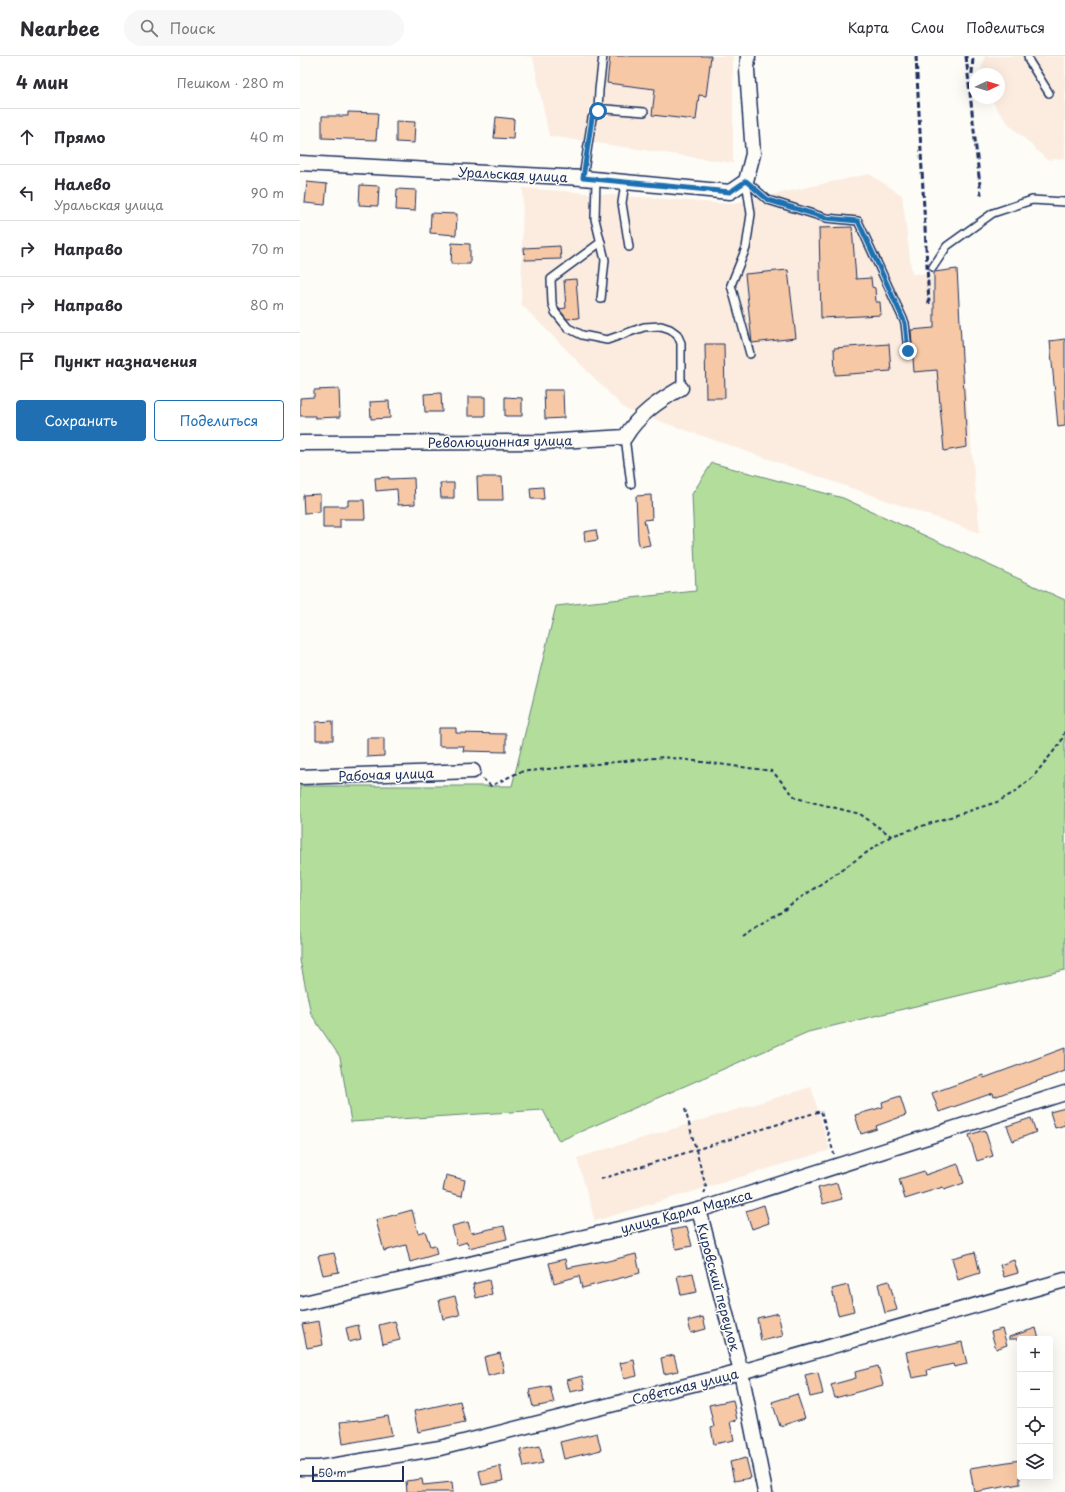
<!DOCTYPE html>
<html lang="ru">
<head>
<meta charset="utf-8">
<style>
  :root { --surface:#fff; --page:#f7f7f7; --text:#2b2b33; --muted:#7c7c81; --line:#e1e1e2; --accent:#1f6fb2 }
  body { margin:0; font-family:"Playpen Sans",sans-serif; background:var(--page); color:var(--text) }
  .controls { position:absolute; right:12px; bottom:12px; display:grid; overflow:hidden; border-radius:4px; box-shadow:0 4px 16px #0002 }
  .controls button { width:36px; height:36px; display:grid; place-items:center; padding:0; border:0; border-bottom:1px solid var(--line); background:var(--surface); color:var(--text); font:20px sans-serif }
  .compass { position:absolute; left:669px; top:12px; width:36px; height:36px; border-radius:50%; background:var(--surface); box-shadow:0 4px 16px #0002; rotate:86deg }
  .scale { position:absolute; left:12px; bottom:10px; width:92px; box-sizing:border-box; padding-left:4px; border:2px solid #1b2f5e; border-top:0; font-size:11px; line-height:14px; white-space:nowrap; color:#1b2f5e; -webkit-text-stroke:3px #fdfcf7; paint-order:stroke }
  .stop { position:absolute; width:12px; height:12px; margin:-9px; border:3px solid #1f6fb2; border-radius:50%; background:#fff }
  .stop.end { background:#1f6fb2; border-color:#fff; box-shadow:0 1px 4px #0008 }
  .list { margin:0; padding:0; list-style:none }
  h2 { display:flex; justify-content:space-between; align-items:center; height:52px; margin:0; padding:0 16px; font-size:17px }
  h2 small { font-size:13px; font-weight:400; color:var(--muted) }
  .list li { display:grid; grid-template-columns:26px 1fr auto; gap:12px; align-items:center; box-sizing:border-box; height:56px; padding:0 16px; border-top:1px solid var(--line) }
  .list b { display:block; font-size:15px; white-space:nowrap }
  .list p { margin:0; font-size:13px; white-space:nowrap; color:var(--muted) }
  .list em { font-size:13px; font-style:normal; color:var(--muted) }
  .actions { display:flex; gap:8px; padding:12px 16px }
  .actions a { flex:1; padding:9px 0; border:1px solid var(--accent); border-radius:4px; text-align:center; font-size:14px; color:var(--accent) }
  .actions .main { background:var(--accent); color:#fff }
  .icon { flex:none; width:22px; height:22px; fill:none; stroke:currentColor; stroke-width:2; stroke-linecap:round; stroke-linejoin:round }
  .map { position:relative; flex:none; width:765px; height:1436px; overflow:hidden }
  header { display:flex; align-items:center; gap:24px; box-sizing:border-box; height:56px; padding:0 20px; background:var(--surface); border-bottom:1px solid var(--line) }
  header strong { font-size:19px }
  nav { display:flex; gap:22px; margin-inline-start:auto; font-size:14px }
  .search { width:280px; height:36px; background:var(--page); display:flex; align-items:center; gap:10px; box-sizing:border-box; padding:0 14px; border-radius:22px; color:var(--muted); font-size:15px }
  main { display:flex }
  aside { flex:1; background:var(--surface) }
  .map>svg:first-child { display:block }
</style>
</head>
<body>
<header>
<strong>Nearbee</strong>
<div class="search"><svg class="icon" aria-label="search" viewBox="0 0 24 24"><circle cx="10" cy="10" r="6"/><path d="M15 15l6 6"/></svg>Поиск</div>
<nav><a>Карта</a><a>Слои</a><a>Поделиться</a></nav>
</header>
<main>
<aside>
<h2>4 мин<small>Пешком · 280 m</small></h2>
<ul class="list">
<li><svg class="icon" aria-label="ahead" viewBox="0 0 24 24"><path d="M12 20V5M6 11l6-6 6 6"/></svg><div><b>Прямо</b></div><em>40 m</em></li>
<li><svg class="icon" aria-label="left" viewBox="0 0 24 24"><path d="M17 20v-9H6M10 6l-5 5 5 5"/></svg><div><b>Налево</b><p>Уральская улица</p></div><em>90 m</em></li>
<li><svg class="icon" aria-label="right" viewBox="0 0 24 24"><path d="M7 20v-9h11M14 6l5 5-5 5"/></svg><div><b>Направо</b></div><em>70 m</em></li>
<li><svg class="icon" aria-label="right" viewBox="0 0 24 24"><path d="M7 20v-9h11M14 6l5 5-5 5"/></svg><div><b>Направо</b></div><em>80 m</em></li>
<li><svg class="icon" aria-label="arrive" viewBox="0 0 24 24"><path d="M6 21V4h12l-3 4 3 4H6"/></svg><div><b>Пункт назначения</b></div></li>
</ul>
<div class="actions"><a class="main">Сохранить</a><a>Поделиться</a></div>
</aside>
<div class="map">
<svg width="765" height="1436" viewBox="0 0 765 1436">
  <rect width="100%" height="100%" fill="#fdfcf7"/>
  <filter id="ink" filterUnits="userSpaceOnUse"><feTurbulence type="fractalNoise" baseFrequency=".025" numOctaves="2"/><feDisplacementMap in="SourceGraphic" scale="8" xChannelSelector="R" yChannelSelector="G"/><feConvolveMatrix kernelMatrix="1 2 1 2 8 2 1 2 1" color-interpolation-filters="sRGB"/></filter>
  <g filter="url(#ink)">
    <g fill="#fbecdf">
      <polygon points="224,0 433,0 433,107 249,80 233,1"/>
      <polygon points="685,0 765,0 765,102 747,104 708,67 699,56 690,42 699,42 699,18 680,18"/>
      <polygon points="569,118 602,139 612,218 654,217 680,477 325,353 221,248 223,132 429,148"/>
      <polygon points="511,1031 530,1094 295,1165 277,1102"/>
    </g>
    <polygon fill="#b3dd9a" stroke="#67867c" points="412,407 543,442 765,544 765,914 508,976 259,1085 243,1054 51,1066 40,1001 11,958 0,904 0,730 212,730 256,550 396,535 392,438"/>
    <g fill="#f6c8a6" stroke="#1b2f5e">
      <polygon points="310,0 411,0 406,40 399,39 396,64 352,59 355,33 307,27"/>
      <polygon points="48,56 78,57 76,84 22,82 22,60 48,60"/>
      <polygon points="196,61 214,63 213,83 194,82"/>
      <polygon points="96,65 115,66 114,87 96,86"/>
      <polygon points="7,126 27,128 25,149 5,147"/>
      <polygon points="60,129 79,130 78,150 59,149"/>
      <polygon points="97,133 116,134 115,155 96,154"/>
      <polygon points="131,157 157,158 156,179 130,177"/>
      <polygon points="552,171 556,223 571,222 572,231 575,232 576,246 580,246 581,259 521,262 519,172"/>
      <polygon points="152,187 170,188 170,208 151,208"/>
      <polygon points="260,190 261,203 225,204 224,192"/>
      <polygon points="657,213 667,391 644,395 637,314 614,316 611,274 634,272 634,216"/>
      <polygon points="488,214 496,282 452,287 445,218"/>
      <polygon points="276,223 279,262 267,263 259,253 266,252 264,224"/>
      <polygon points="765,283 765,370 758,371 750,285"/>
      <polygon points="405,288 424,288 425,342 406,342"/>
      <polygon points="589,288 591,315 535,319 534,292"/>
      <polygon points="39,333 40,361 15,362 15,360 0,360 0,342 14,341 14,334"/>
      <polygon points="244,334 263,334 264,362 245,363"/>
      <polygon points="141,337 142,356 125,356 124,338"/>
      <rect x="168" y="341" width="17" height="19"/>
      <polygon points="205,341 222,342 222,360 205,360"/>
      <polygon points="89,345 90,362 71,363 70,346"/>
      <polygon points="89,421 89,423 114,422 115,448 98,449 97,433 76,435 75,422"/>
      <polygon points="177,421 202,421 203,444 178,444"/>
      <polygon points="140,427 154,427 154,442 141,442"/>
      <polygon points="243,431 244,443 231,443 230,432"/>
      <polygon points="20,438 20,456 4,457 3,439"/>
      <polygon points="351,439 352,463 344,464 350,489 340,491 338,484 336,440"/>
      <polygon points="48,444 64,444 65,463 40,463 40,472 23,472 23,450 48,450"/>
      <polygon points="296,474 298,484 285,486 284,476"/>
      <polygon points="33,665 33,684 16,684 16,666"/>
      <polygon points="139,672 156,672 156,677 206,678 206,696 163,695 164,690 139,690"/>
      <polygon points="67,682 84,682 84,700 67,701"/>
      <polygon points="765,992 765,1015 694,1041 693,1037 639,1056 632,1037 683,1019 684,1022"/>
      <polygon points="600,1040 606,1059 576,1070 577,1073 561,1078 555,1059 583,1051 582,1046"/>
      <polygon points="765,1052 765,1069 755,1072 750,1056"/>
      <polygon points="731,1062 736,1076 713,1085 707,1070"/>
      <polygon points="685,1074 693,1100 677,1105 669,1079"/>
      <polygon points="658,1108 664,1127 644,1134 643,1131 605,1143 599,1123 624,1115 625,1119"/>
      <polygon points="146,1119 165,1124 162,1140 143,1135"/>
      <polygon points="537,1127 542,1143 523,1148 518,1132"/>
      <polygon points="464,1149 469,1167 452,1173 446,1155"/>
      <polygon points="112,1154 118,1177 125,1175 130,1190 135,1189 137,1198 110,1206 106,1189 84,1195 76,1164"/>
      <polygon points="168,1166 171,1177 204,1170 207,1183 169,1192 167,1186 157,1189 152,1170"/>
      <polygon points="387,1171 392,1190 376,1193 371,1174"/>
      <polygon points="675,1196 680,1217 658,1224 652,1202"/>
      <polygon points="34,1197 39,1216 23,1219 18,1200"/>
      <polygon points="336,1198 340,1217 282,1232 279,1220 254,1227 249,1207 265,1203 267,1212 303,1205 304,1206"/>
      <polygon points="714,1204 718,1217 704,1221 700,1209"/>
      <polygon points="393,1217 397,1236 381,1239 377,1220"/>
      <polygon points="189,1224 192,1238 176,1242 173,1228"/>
      <polygon points="589,1225 597,1254 585,1257 578,1228"/>
      <polygon points="548,1229 554,1255 538,1259 532,1233"/>
      <polygon points="155,1240 160,1259 143,1263 139,1244"/>
      <polygon points="478,1257 483,1280 461,1285 457,1262"/>
      <polygon points="403,1261 406,1273 391,1277 388,1265"/>
      <polygon points="19,1265 23,1289 7,1292 2,1268"/>
      <polygon points="95,1265 100,1284 83,1288 79,1269"/>
      <polygon points="58,1269 61,1283 49,1286 46,1272"/>
      <polygon points="736,1272 739,1283 709,1283 709,1281"/>
      <polygon points="702,1273 707,1289 696,1293 691,1276"/>
      <polygon points="662,1286 667,1308 654,1311 653,1308 627,1314 628,1319 612,1322 606,1296 639,1289 640,1291"/>
      <polygon points="200,1297 204,1316 188,1320 184,1301"/>
      <polygon points="374,1299 378,1315 364,1318 361,1302"/>
      <polygon points="334,1304 337,1320 324,1323 320,1307"/>
      <polygon points="578,1310 583,1329 535,1342 531,1329 556,1322 555,1316"/>
      <polygon points="518,1316 523,1338 510,1341 505,1319"/>
      <polygon points="282,1320 285,1333 270,1336 267,1324"/>
      <polygon points="250,1330 254,1347 233,1351 229,1334"/>
      <polygon points="497,1338 505,1362 480,1370 472,1346"/>
      <polygon points="433,1344 437,1364 430,1366 434,1384 414,1388 411,1372 414,1371 409,1349"/>
      <polygon points="160,1345 165,1366 118,1376 114,1355"/>
      <polygon points="88,1360 92,1379 43,1388 40,1366 58,1364 59,1365"/>
      <polygon points="297,1377 301,1394 264,1403 260,1386"/>
      <polygon points="240,1390 243,1407 224,1411 220,1394"/>
      <polygon points="446,1402 451,1422 434,1425 430,1406"/>
      <polygon points="720,1404 720,1428 674,1436 670,1412"/>
      <polygon points="200,1410 203,1425 182,1429 179,1415"/>
      <polygon points="122,1423 123,1429 152,1426 153,1436 107,1436 106,1425"/>
    </g>
    <g fill="none" stroke-linecap="round" stroke-linejoin="round">
      <defs>
        <g id="lane">
          <polyline points="728,0 729,5 749,37"/>
          <polyline points="298,55 299,34 303,0"/>
          <polyline points="283,122 292,62 298,55 306,53 344,56"/>
          <polyline points="296,123 295,163 305,204 301,243"/>
          <polyline points="446,125 468,144 526,162 558,165 605,267 608,295"/>
          <polyline points="446,125 451,158 446,192 431,229 450,298"/>
          <polyline points="325,127 322,147 329,191"/>
          <polyline points="301,186 251,223 252,247 255,256 268,272 282,279 307,284 344,271 361,270 370,273 377,278 381,287 381,332"/>
          <polyline points="633,211 647,190 693,157 732,144 765,146"/>
          <polyline points="325,381 331,428"/>
        </g>
        <g id="street">
          <polyline points="0,107 283,122 430,136 446,125 453,98 447,14 448,0"/>
          <path d="M0,387L244,386L325,381C339,358 359,345 381,332"/>
          <polyline points="0,721 173,715"/>
          <polyline points="399,1154 441,1316 465,1436"/>
          <polyline points="0,1248 399,1154 765,1037"/>
          <polyline points="0,1412 19,1412 140,1392 441,1316 765,1224"/>
        </g>
      </defs>
      <use href="#lane" stroke="#1b2f5e" stroke-width="10"/>
      <use href="#street" stroke="#1b2f5e" stroke-width="17"/>
      <g stroke="#1b2f5e" stroke-width="2" stroke-dasharray="4 3" stroke-linecap="butt">
        <polyline points="183,723 191,730 219,716 364,701 472,715 496,742 560,758 591,780 697,746 715,736 733,721 761,686 765,674"/>
        <polyline points="443,881 591,780"/>
        <polyline points="385,1053 406,1131 404,1139"/>
        <polyline points="301,1123 521,1055 534,1098"/>
      </g>
      <use href="#lane" stroke="#fdfcf7" stroke-width="7"/>
      <use href="#street" stroke="#fdfcf7" stroke-width="14"/>
      <g stroke="#1b2f5e" stroke-width="3" stroke-dasharray="6 3" stroke-linecap="butt">
        <polyline points="616,0 629,248"/>
        <polyline points="666,0 681,139"/>
        <polyline points="672,18 673,0"/>
      </g>
    </g>
  </g>
  <g fill="none" stroke-linecap="round" stroke-linejoin="round" filter="url(#ink)">
    <polyline stroke="#1f6fb2" stroke-width="5" points="298,55 292,62 283,122 430,136 446,125 468,144 526,162 558,165 605,267 608,295"/>
  </g>
  <g text-anchor="middle" dominant-baseline="central" stroke-width="3" stroke-linejoin="round" paint-order="stroke">
    <g font-size="13" fill="#1b2f5e" stroke="#fdfcf7">
      <text transform="translate(213 118) rotate(3)">Уральская улица</text>
      <text transform="translate(200 385) rotate(-1)">Революционная улица</text>
      <text transform="translate(86 718) rotate(-2)">Рабочая улица</text>
      <text transform="translate(386 1155) rotate(-15)">улица Карла Маркса</text>
      <text transform="translate(419 1231) rotate(75)">Кировский переулок</text>
      <text transform="translate(385 1330) rotate(-14)">Советская улица</text>
    </g>
  </g>
</svg>
<div class="controls">
<button>+</button>
<button>−</button>
<button><svg class="icon" aria-label="locate" viewBox="0 0 24 24"><circle cx="12" cy="12" r="6"/><path d="M12 2v4M12 18v4M2 12h4M18 12h4"/></svg></button>
<button><svg class="icon" aria-label="layers" viewBox="0 0 24 24"><path d="M12 4l9 5-9 5-9-5zM3 14l9 5 9-5"/></svg></button>
</div>
<svg class="compass" viewBox="-18 -18 36 36"><path d="M0-13l5 13h-10z" fill="#e53935"/><path d="M0 13l5-13h-10z" fill="#7c7c81"/></svg>
<div class="scale">50 m</div>
<div class="stop" style="left:298px;top:55px"></div>
<div class="stop end" style="left:608px;top:295px"></div>
</div>
</main>
</body>
</html>
